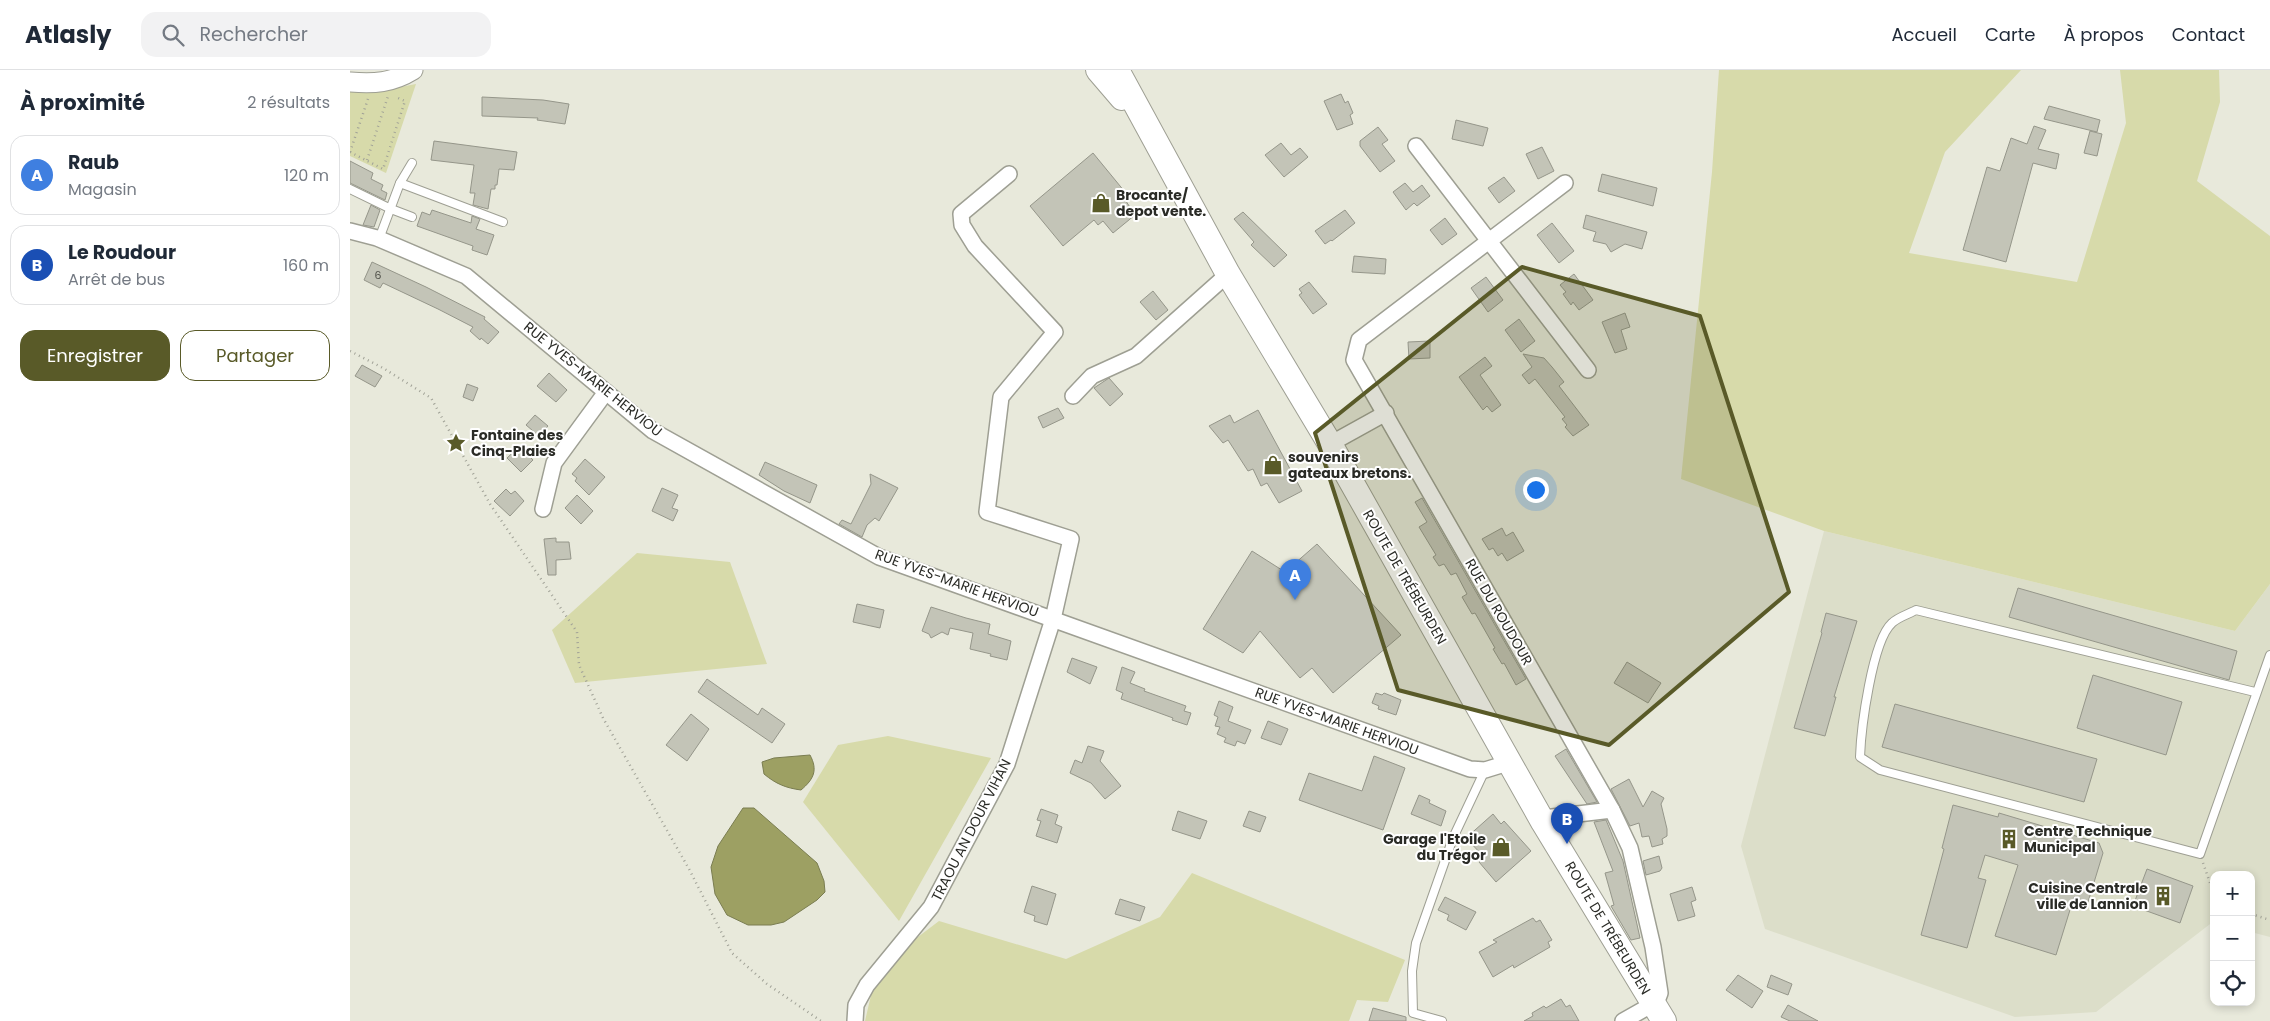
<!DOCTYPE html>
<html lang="fr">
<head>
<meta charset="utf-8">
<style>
  :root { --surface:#fff; --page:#f2f2f3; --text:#1f2937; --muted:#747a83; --line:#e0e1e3; --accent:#595a28 }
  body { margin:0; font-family:Poppins,sans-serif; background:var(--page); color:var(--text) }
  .controls { position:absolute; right:15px; bottom:15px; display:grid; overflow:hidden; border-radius:10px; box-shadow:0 2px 8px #0003 }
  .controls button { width:45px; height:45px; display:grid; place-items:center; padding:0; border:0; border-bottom:1px solid var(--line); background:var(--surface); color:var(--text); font:25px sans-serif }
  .you { position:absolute; left:1185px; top:419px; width:18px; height:18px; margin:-12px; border:4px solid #fff; border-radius:50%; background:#1a73e8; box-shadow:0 0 0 8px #1a73e833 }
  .badge { display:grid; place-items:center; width:32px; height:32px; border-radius:50%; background:var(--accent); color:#fff; font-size:16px; font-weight:700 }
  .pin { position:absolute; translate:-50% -41px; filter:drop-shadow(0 1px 2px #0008) }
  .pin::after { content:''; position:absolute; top:26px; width:18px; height:15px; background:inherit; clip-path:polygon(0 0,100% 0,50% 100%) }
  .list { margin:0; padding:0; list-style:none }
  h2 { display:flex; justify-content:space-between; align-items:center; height:65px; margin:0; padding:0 20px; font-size:21px }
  h2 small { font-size:16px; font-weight:400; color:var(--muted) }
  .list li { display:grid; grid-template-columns:32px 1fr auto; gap:15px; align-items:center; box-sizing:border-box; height:80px; margin:0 10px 10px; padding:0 10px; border:1px solid var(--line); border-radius:15px }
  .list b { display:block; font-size:19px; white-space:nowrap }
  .list p { margin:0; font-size:16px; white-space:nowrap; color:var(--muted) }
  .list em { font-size:16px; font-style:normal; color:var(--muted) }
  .actions { display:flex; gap:10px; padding:15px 20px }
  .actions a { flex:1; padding:11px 0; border:1px solid var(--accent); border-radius:15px; text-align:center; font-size:18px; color:var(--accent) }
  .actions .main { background:var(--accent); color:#fff }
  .icon { flex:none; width:28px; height:28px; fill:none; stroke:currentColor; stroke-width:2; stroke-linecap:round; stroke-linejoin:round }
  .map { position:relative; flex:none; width:1920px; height:951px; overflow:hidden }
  header { display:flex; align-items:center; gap:30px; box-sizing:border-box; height:70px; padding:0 25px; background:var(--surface); border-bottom:1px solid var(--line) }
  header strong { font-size:24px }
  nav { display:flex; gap:28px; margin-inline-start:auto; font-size:18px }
  .search { width:350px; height:45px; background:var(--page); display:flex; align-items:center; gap:12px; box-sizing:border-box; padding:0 18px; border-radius:15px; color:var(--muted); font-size:19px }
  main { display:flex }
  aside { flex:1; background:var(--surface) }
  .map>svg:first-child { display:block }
</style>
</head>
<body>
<header>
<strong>Atlasly</strong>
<div class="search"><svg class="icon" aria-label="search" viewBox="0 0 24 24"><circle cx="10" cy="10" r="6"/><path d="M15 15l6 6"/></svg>Rechercher</div>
<nav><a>Accueil</a><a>Carte</a><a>À propos</a><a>Contact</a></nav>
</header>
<main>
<aside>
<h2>À proximité<small>2 résultats</small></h2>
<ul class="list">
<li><span class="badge" style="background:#3f7fe0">A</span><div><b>Raub</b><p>Magasin</p></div><em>120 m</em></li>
<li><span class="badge" style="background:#1a4fb4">B</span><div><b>Le Roudour</b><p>Arrêt de bus</p></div><em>160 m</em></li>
</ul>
<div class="actions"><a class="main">Enregistrer</a><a>Partager</a></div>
</aside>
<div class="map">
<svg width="1920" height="951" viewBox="0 0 1920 951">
  <rect width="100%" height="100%" fill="#e8e9db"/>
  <polygon fill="#dcdec9" points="1474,461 1885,561 1920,514 1920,867 1901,862 1901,805 1864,805 1864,851 1746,942 1665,947 1415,859 1391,776"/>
  <g fill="#d7daaa">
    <polygon points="1369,0 1671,0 1595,82 1559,183 1727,212 1776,53 1770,0 1869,0 1870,32 1847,111 1920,166 1920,514 1885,561 1474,461 1331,409 1362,102"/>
    <polygon points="66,14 36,103 0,86 0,20 29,21"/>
    <polygon points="287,483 380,492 417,594 225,613 202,560"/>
    <polygon points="538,666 641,688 549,851 453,732 488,675"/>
    <polygon points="842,803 1055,890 1038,932 1007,930 999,951 515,951 522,921 564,870 589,851 716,889 810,847"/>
  </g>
  <g fill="#9da063" stroke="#7a7d51">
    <path d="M460,685C468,700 464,709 451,720C436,718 426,714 414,704L412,692L424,688Z"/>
    <polygon points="393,738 404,738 467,793 474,811 475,822 467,830 434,852 421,855 398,855 377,845 365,824 361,797 368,776"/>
  </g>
  <g fill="#c3c4b7" stroke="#95968a">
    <polygon points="991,24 995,33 998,31 1003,43 1000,45 1003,54 987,60 974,31"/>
    <polygon points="132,27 193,30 219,34 215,54 187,50 188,48 132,46"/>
    <polygon points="1699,36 1750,50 1747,62 1694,49"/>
    <polygon points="1106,50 1138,58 1133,76 1102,69"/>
    <polygon points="1684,56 1696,60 1688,79 1709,84 1706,99 1683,93 1656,192 1613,180 1637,97 1650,101 1661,68 1677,74"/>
    <polygon points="1028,57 1038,70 1032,74 1045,91 1030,102 1010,76 1010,71"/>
    <polygon points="1740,61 1752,64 1747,86 1734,83"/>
    <polygon points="84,71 167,82 164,100 149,99 147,115 145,115 145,119 141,119 138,139 123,135 125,123 120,123 124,95 81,90"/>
    <polygon points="931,73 941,85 950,78 958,87 934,107 915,85"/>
    <polygon points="1192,77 1204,101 1188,109 1176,84"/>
    <polygon points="743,83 775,122 772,125 785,145 763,163 753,151 748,155 744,150 713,176 680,136"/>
    <polygon points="0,91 23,103 21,109 33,115 31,120 37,123 35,130 0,113"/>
    <polygon points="1252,104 1307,118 1303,136 1248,121"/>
    <polygon points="1154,107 1165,121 1149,133 1138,118"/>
    <polygon points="1055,113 1063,122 1072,115 1080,126 1067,136 1064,133 1056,140 1043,122"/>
    <polygon points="21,135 30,140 24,157 13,155"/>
    <polygon points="82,140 121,153 122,146 130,149 126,159 144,165 137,185 122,180 123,176 67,156 72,142 80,145"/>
    <polygon points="995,140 1005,153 982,171 981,170 975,174 965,161"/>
    <polygon points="893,142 937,185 924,197 901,175 904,172 884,149"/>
    <polygon points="1236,145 1297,162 1292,179 1275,174 1261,182 1256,174 1243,171 1246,162 1233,158"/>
    <polygon points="1095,148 1107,164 1092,175 1080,160"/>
    <polygon points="1202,153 1224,181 1209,193 1187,165"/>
    <polygon points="1004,186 1036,189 1035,204 1002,202"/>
    <polygon points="22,192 76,217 135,247 134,249 149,262 138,274 131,268 130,270 120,261 123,257 88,239 33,213 30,218 14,210"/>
    <polygon points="1224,204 1243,230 1229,240 1223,232 1221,235 1213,224 1216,222 1210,215"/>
    <polygon points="1136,207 1153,230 1138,242 1121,218"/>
    <polygon points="959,212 977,234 963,244 949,225 952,223 949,219"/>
    <polygon points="803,221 818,240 806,250 790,232"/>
    <polygon points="1275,243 1280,257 1271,260 1277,279 1265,283 1252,252"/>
    <polygon points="1169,249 1185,271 1171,282 1155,260"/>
    <polygon points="1080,271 1080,288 1059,289 1058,272"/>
    <polygon points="1173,284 1194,288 1202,297 1214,312 1209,316 1239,355 1223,366 1215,357 1217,355 1212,349 1215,347 1185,309 1179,314 1172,305 1182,297"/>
    <polygon points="1135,287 1142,296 1130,305 1151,335 1142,342 1137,336 1133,340 1109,307"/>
    <polygon points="12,295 32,306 25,317 5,306"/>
    <polygon points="199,303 217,320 206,332 187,316"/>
    <polygon points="759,308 773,324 760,336 744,318"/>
    <polygon points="117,314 128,318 123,331 113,327"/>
    <polygon points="708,338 714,348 693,358 688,347"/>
    <polygon points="908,340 952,421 929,433 917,413 911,416 903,399 898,401 878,370 873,373 859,356 880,345 884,353"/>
    <polygon points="185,345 198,356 189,366 176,355"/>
    <polygon points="170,376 183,390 171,402 157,388"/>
    <polygon points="235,389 255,407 239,425 225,411 227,408 222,404"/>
    <polygon points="415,392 467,415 460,433 434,421 409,405"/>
    <polygon points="520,404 548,418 529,451 525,448 517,455 512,467 489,454 492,450 501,454 521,414"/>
    <polygon points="312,418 328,425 322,438 328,440 323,451 302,441"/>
    <polygon points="156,419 161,424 165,421 174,431 160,446 144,431"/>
    <polygon points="227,425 243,441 231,454 215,438"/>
    <polygon points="1072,428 1176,609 1166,615 1154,593 1152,594 1143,579 1145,578 1125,543 1122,544 1112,527 1117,524 1106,503 1101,505 1094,494 1089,496 1083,487 1086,485 1069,457 1077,452 1065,432"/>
    <polygon points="1152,458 1156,466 1163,462 1174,481 1157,491 1152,483 1148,486 1143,478 1139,480 1132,469"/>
    <polygon points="206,468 206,472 219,472 221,489 206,490 206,505 198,505 194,469"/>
    <polygon points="967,474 1051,565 983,623 962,598 950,608 910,561 893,583 853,559 902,481 935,502"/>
    <polygon points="1668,518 1887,581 1879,610 1659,547"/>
    <polygon points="507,534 534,540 530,558 503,552"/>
    <polygon points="581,537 616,548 640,554 638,564 661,571 657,590 640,586 641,584 620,579 623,563 600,558 598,565 592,562 581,568 579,564 572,561"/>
    <polygon points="1476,543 1507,551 1484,627 1486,627 1475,666 1444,658 1472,563 1471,562"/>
    <polygon points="722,588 747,597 740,614 717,602"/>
    <polygon points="1277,592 1311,613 1298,633 1264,613"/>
    <polygon points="772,597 785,602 780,613 795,619 794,621 836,636 834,641 841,643 837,655 822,650 823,648 771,629 773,623 766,620"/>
    <polygon points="1743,605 1832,632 1816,685 1727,658"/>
    <polygon points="357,609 408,645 412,638 435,654 422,673 348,622"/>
    <polygon points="1026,623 1032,625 1034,623 1051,630 1046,645 1028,639 1029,636 1022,633"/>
    <polygon points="869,631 883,637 878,651 901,660 895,674 887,671 885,676 874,672 876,668 867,664 870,657 865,656 868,647 864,645"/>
    <polygon points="1545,634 1747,689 1734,732 1532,677"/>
    <polygon points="341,644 359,659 337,691 316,675"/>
    <polygon points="918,651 938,659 931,675 911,668"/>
    <polygon points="738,676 754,681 750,691 771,716 755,729 741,713 720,703 725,690 732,693"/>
    <polygon points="1216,679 1247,732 1237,734 1205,686"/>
    <polygon points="1024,686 1055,698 1033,760 949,730 959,703 1012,721"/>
    <polygon points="1279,709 1293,737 1302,721 1314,728 1311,734 1317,759 1317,766 1312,769 1313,774 1302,777 1299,766 1292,767 1289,753 1280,756 1261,719"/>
    <polygon points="1069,725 1080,730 1079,733 1096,741 1091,756 1061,744"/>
    <polygon points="1603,735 1648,747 1649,743 1749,773 1753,783 1738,832 1724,827 1706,885 1645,866 1668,795 1635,785 1628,808 1636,810 1617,878 1571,865 1594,779 1592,778"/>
    <polygon points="691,739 708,745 705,754 712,757 707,773 686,766 691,751 687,750"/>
    <polygon points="828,741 857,751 850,769 822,760"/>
    <polygon points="899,741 916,747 910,762 893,756"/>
    <polygon points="1143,744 1151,754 1154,751 1181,781 1146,812 1129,792 1134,787 1116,768"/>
    <polygon points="1256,750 1273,791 1290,868 1281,870 1261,836 1264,835 1255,803 1263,801 1244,752"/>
    <polygon points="1309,786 1312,798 1310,801 1296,805 1293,791"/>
    <polygon points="1797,799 1843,816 1830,853 1783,836"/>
    <polygon points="682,816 706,824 697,855 684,851 685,846 674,842"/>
    <polygon points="1342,817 1346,830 1341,832 1345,846 1328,851 1320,824"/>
    <polygon points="1095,827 1126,842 1116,860 1097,850 1099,845 1088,840"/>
    <polygon points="770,829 795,837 790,851 765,844"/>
    <polygon points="1183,848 1186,852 1190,850 1202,870 1198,872 1200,877 1164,898 1163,895 1143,907 1129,882 1147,872 1143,870"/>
    <polygon points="1388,905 1413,921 1402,938 1376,920"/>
    <polygon points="1421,905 1442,914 1438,925 1417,917"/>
    <polygon points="1211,929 1216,937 1220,935 1229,951 1174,951 1183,946 1182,943 1194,936 1196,938"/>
    <polygon points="1438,935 1468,951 1440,951 1431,947"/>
    <polygon points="1023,938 1056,947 1056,951 1019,951"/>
  </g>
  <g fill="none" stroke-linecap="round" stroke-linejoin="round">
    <defs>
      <g id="service">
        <polyline points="50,113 62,93"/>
        <polyline points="0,119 41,139 62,147"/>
        <polyline points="29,169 50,113 153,152"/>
        <path d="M1905,622L1566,540C1559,544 1548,547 1542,553C1522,571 1511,659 1510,687L1530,700L1850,784L1920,585"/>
        <polyline points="1092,951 1063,943 1062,901 1066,873 1103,768 1135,700"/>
      </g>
      <g id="minor">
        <polyline points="1066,76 1238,300"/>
        <polyline points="1215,113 1009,270 1004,290 1262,740 1280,778 1303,877 1310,923 1305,936 1296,938 1273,951"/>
        <polyline points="0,161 27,168 116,206 303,361 529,487 1120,699 1135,700 1161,692"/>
        <polyline points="723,326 742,306 786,286 878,204"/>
        <polyline points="980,374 1036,343"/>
        <polyline points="193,439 204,393 256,322"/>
        <polyline points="1193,752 1202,747 1262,740"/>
        <polyline points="505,951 506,935 517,915 581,837 657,694 703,549 721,469 637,442 651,327 705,262 625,176 612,155 611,144 659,104"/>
      </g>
      <path id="tertiary" d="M0,12C24,14 42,13 63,0"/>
      <g id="primary">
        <polyline points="748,0 772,28"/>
        <polyline points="767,0 878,204 980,374 1193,752 1314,951"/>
      </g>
    </defs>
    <use href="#service" stroke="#9e9f93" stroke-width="10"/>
    <use href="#minor" stroke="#9e9f93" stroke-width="18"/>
    <use href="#tertiary" stroke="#9e9f93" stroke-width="21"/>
    <use href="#primary" stroke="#9e9f93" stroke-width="26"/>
    <g stroke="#a1a297" stroke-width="2.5" stroke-dasharray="1 4" stroke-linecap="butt">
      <polyline points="0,82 33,99 55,31 48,28 50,25"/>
      <polyline points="0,82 18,29"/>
      <polyline points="17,90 38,26"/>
      <polyline points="0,281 33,298 81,328 140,434 227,562 229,595 253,648 339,799 382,883 417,914 471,951"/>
      <polyline points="1853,793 1864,824"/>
      <polyline points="1901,844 1920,850"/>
    </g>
    <use href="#service" stroke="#fff" stroke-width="8"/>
    <use href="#minor" stroke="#fff" stroke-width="15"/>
    <use href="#tertiary" stroke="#fff" stroke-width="19"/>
    <use href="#primary" stroke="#fff" stroke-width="24"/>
  </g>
  <path fill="#595a28" fill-opacity="0.2" stroke="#595a28" stroke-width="4" stroke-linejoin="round" d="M1172,197L1350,246L1439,522L1259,675L1048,620L965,363Z"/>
  <defs>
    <symbol id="shop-bare" viewBox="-9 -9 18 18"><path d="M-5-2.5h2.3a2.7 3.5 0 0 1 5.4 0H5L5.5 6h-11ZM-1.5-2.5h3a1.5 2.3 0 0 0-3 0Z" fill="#595a28" stroke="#fff" stroke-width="2.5" paint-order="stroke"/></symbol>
    <symbol id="sight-bare" viewBox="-9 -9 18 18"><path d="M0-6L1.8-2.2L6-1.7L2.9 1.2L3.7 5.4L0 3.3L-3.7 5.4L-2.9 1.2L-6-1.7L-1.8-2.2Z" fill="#595a28" stroke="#fff" stroke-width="2.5" paint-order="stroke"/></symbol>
    <symbol id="building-bare" viewBox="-9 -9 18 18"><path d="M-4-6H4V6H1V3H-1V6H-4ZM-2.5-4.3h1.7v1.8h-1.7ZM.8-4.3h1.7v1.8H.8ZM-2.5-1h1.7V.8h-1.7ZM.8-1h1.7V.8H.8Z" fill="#595a28" stroke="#fff" stroke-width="2.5" paint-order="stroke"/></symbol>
  </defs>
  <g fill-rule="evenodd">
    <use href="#shop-bare" x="737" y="119" width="28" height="28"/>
    <use href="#sight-bare" x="92" y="359" width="28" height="28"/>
    <use href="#shop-bare" x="909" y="381" width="28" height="28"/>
    <use href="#building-bare" x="1645" y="755" width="28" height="28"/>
    <use href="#shop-bare" x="1137" y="763" width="28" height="28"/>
    <use href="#building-bare" x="1799" y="812" width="28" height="28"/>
  </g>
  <g text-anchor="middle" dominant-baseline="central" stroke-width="4" stroke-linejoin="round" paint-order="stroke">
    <g font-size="11" fill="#50514a">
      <text x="28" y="205">6</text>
    </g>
    <g font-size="14" font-weight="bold" fill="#2a2b26" stroke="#fff" text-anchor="start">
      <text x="766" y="125">Brocante/<tspan x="766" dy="16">depot vente.</tspan></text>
      <text x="121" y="365">Fontaine des<tspan x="121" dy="16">Cinq-Plaies</tspan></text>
      <text x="938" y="387">souvenirs<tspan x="938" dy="16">gateaux bretons.</tspan></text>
      <text x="1674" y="761">Centre Technique<tspan x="1674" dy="16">Municipal</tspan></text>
      <text x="1136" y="769" text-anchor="end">Garage l'Etoile<tspan x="1136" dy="16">du Trégor</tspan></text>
      <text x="1798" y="818" text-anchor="end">Cuisine Centrale<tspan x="1798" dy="16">ville de Lannion</tspan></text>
    </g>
    <g font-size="14" fill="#2a2b26" stroke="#fff">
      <text transform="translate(243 309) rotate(39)">RUE YVES-MARIE HERVIOU</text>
      <text transform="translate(1055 507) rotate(60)">ROUTE DE TRÉBEURDEN</text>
      <text transform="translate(607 513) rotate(20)">RUE YVES-MARIE HERVIOU</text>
      <text transform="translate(1149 542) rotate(60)">RUE DU ROUDOUR</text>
      <text transform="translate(987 651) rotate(20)">RUE YVES-MARIE HERVIOU</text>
      <text transform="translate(621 760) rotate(-63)">TRAOU AN DOUR VIHAN</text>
      <text transform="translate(1258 858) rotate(59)">ROUTE DE TRÉBEURDEN</text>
    </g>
  </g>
</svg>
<div class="controls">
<button>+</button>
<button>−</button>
<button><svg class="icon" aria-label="locate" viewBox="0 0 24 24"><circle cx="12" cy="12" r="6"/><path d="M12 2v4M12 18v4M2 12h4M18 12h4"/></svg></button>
</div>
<div class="you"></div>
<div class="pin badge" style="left:945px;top:530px;background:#3f7fe0">A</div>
<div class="pin badge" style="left:1217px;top:774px;background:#1a4fb4">B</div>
</div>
</main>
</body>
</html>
